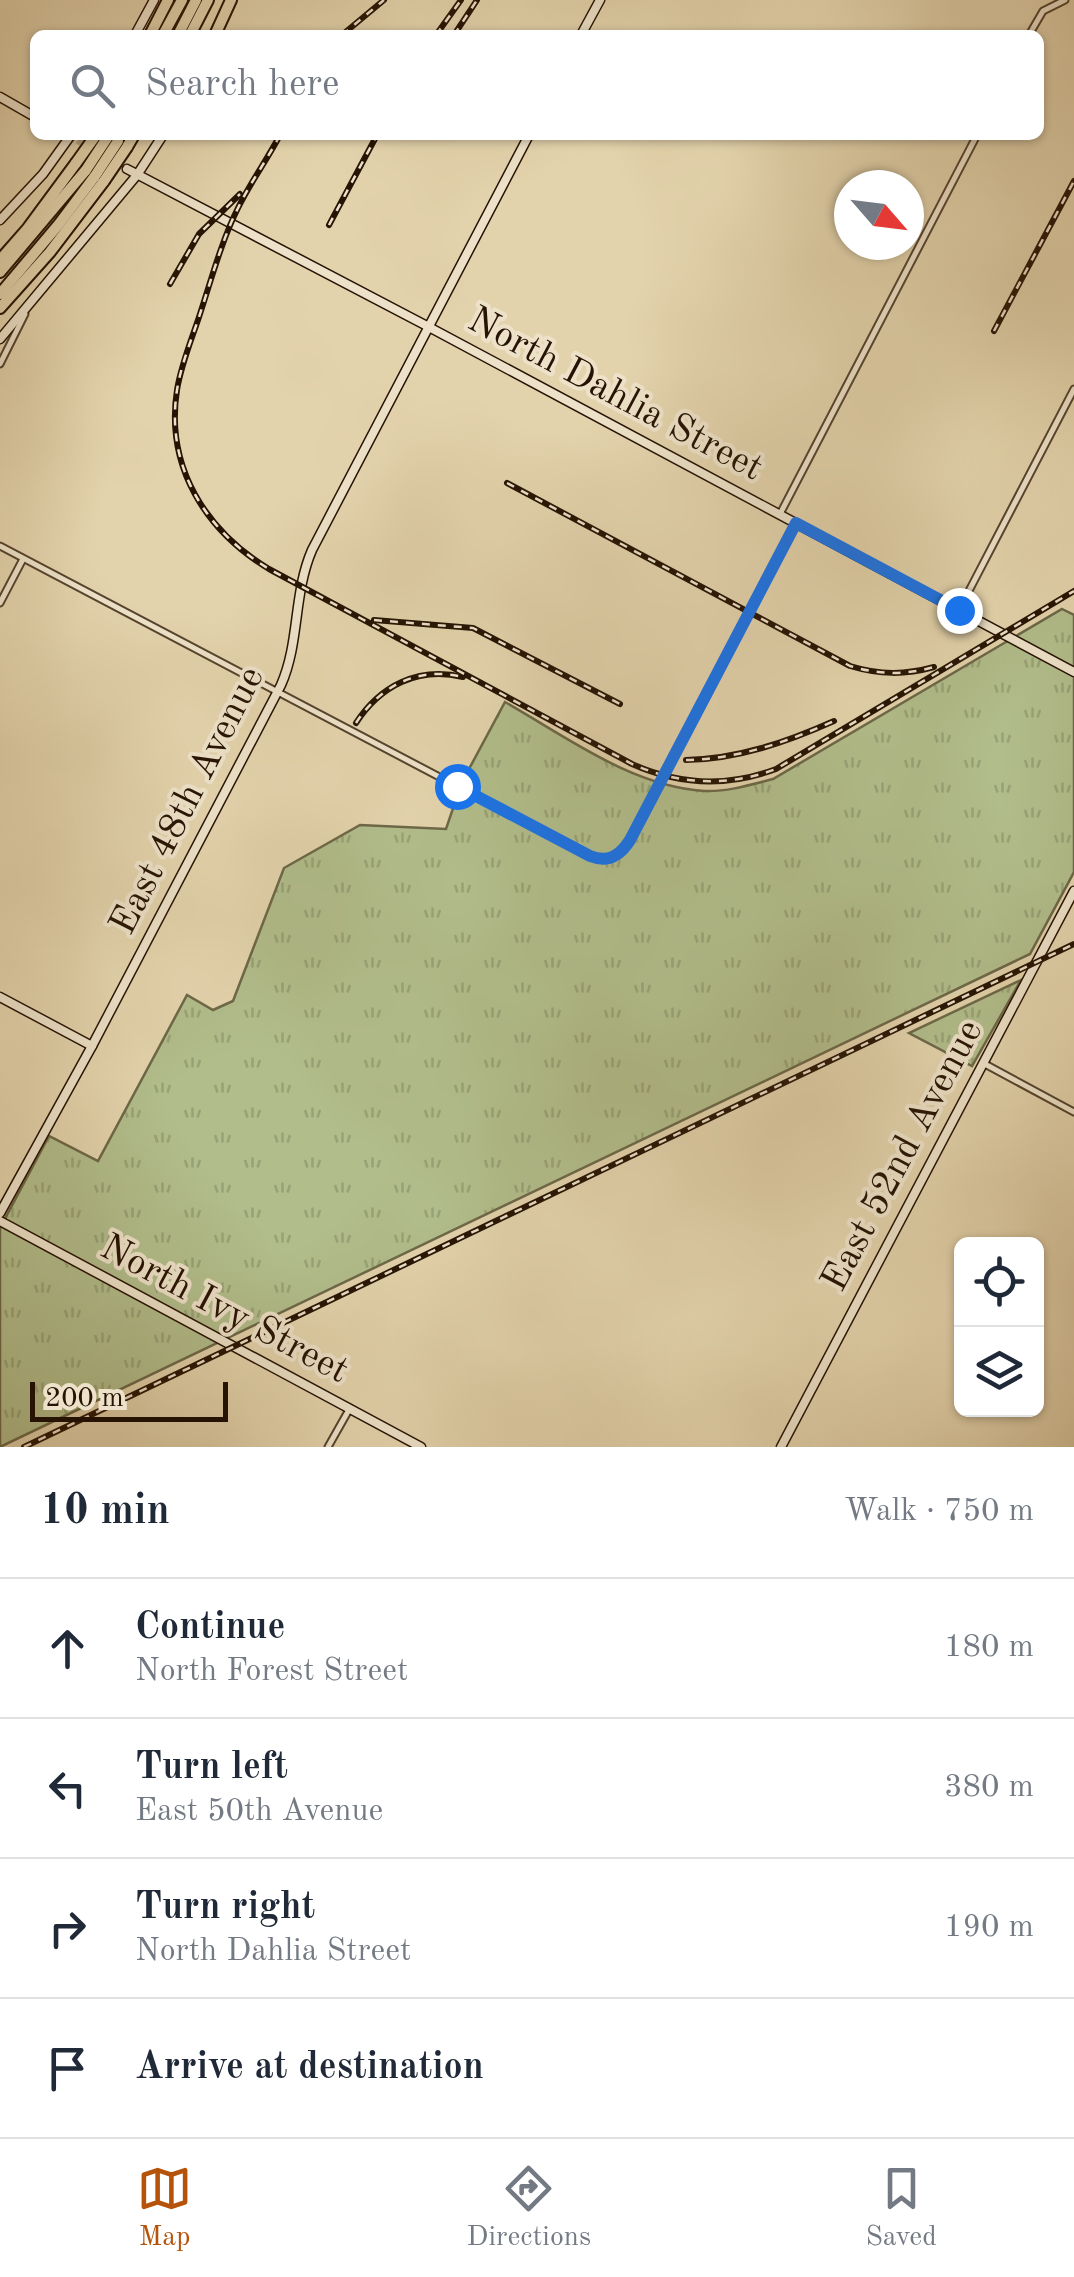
<!DOCTYPE html>
<html lang="en">
<head>
<meta charset="utf-8">
<style>
  :root { --surface:#fff; --page:#f2f2f3; --text:#1f2937; --muted:#747a83; --line:#e0e1e3; --accent:#b45309 }
  body { margin:0; font-family:"Old Standard TT",serif; background:var(--page); color:var(--text) }
  .controls { position:absolute; right:30px; bottom:30px; display:grid; overflow:hidden; border-radius:15px; box-shadow:0 2px 8px #0004 }
  .controls button { width:90px; height:90px; display:grid; place-items:center; padding:0; border:0; border-bottom:2px solid var(--line); background:var(--surface); color:var(--text); font:50px sans-serif }
  .compass { position:absolute; left:834px; top:170px; width:90px; height:90px; border-radius:50%; background:var(--surface); box-shadow:0 2px 8px #0004; rotate:118deg }
  .scale { position:absolute; left:30px; bottom:25px; width:198px; box-sizing:border-box; padding-left:10px; border:5px solid #261303; border-top:0; font-size:28px; line-height:35px; white-space:nowrap; color:#261303; -webkit-text-stroke:8px #ede2c9; paint-order:stroke }
  .stop { position:absolute; width:30px; height:30px; margin:-22px; border:8px solid #1a73e8; border-radius:50%; background:#fff }
  .stop.end { background:#1a73e8; border-color:#fff; box-shadow:0 2px 10px #0008 }
  .list { margin:0; padding:0; list-style:none }
  h2 { display:flex; justify-content:space-between; align-items:center; height:130px; margin:0; padding:0 40px; font-size:42px }
  h2 small { font-size:32px; font-weight:400; color:var(--muted) }
  .list li { display:grid; grid-template-columns:65px 1fr auto; gap:30px; align-items:center; box-sizing:border-box; height:140px; padding:0 40px; border-top:2px solid var(--line) }
  .list b { display:block; font-size:38px; white-space:nowrap }
  .list p { margin:0; font-size:32px; white-space:nowrap; color:var(--muted) }
  .list em { font-size:32px; font-style:normal; color:var(--muted) }
  .icon { flex:none; width:55px; height:55px; fill:none; stroke:currentColor; stroke-width:2; stroke-linecap:round; stroke-linejoin:round }
  .map { position:relative; flex:none; width:1074px; height:1447px; overflow:hidden }
  .search { position:absolute; background:var(--surface); box-shadow:0 2px 8px #0004; left:30px; right:30px; top:30px; height:110px; display:flex; align-items:center; gap:25px; box-sizing:border-box; padding:0 35px; border-radius:15px; color:var(--muted); font-size:38px }
  .sheet { height:690px; background:var(--surface) }
  nav { display:flex; justify-content:space-around; align-items:center; box-sizing:border-box; height:140px; border-top:2px solid var(--line); background:var(--surface); font-size:28px; color:var(--muted) }
  nav a { display:grid; justify-items:center; gap:5px }
  nav .on { color:var(--accent) }
  .map>svg:first-child { display:block }
</style>
</head>
<body>
<div class="map">
<svg width="1074" height="1447" viewBox="0 0 1074 1447">
  <defs>
    <pattern id="grass-tufts" width="24" height="20" patternUnits="userSpaceOnUse" patternTransform="scale(2.5)"><rect width="24" height="20" fill="#b1bd8b"/><path d="M3 7l-1-3M5 7V3M7 7l1-3M15 17l-1-3M17 17v-4M19 17l1-3" fill="none" stroke="#98a276"/></pattern>
  </defs>
  <rect width="100%" height="100%" fill="#e3d3ac"/>
  <filter id="stains"><feTurbulence type="fractalNoise" baseFrequency=".002" numOctaves="4"/><feColorMatrix values="0 0 0 0 .2 0 0 0 0 .09 0 0 0 0 .02 0 0 0 .5 -.17"/></filter>
  <radialGradient id="worn" r=".72"><stop offset=".6" stop-color="#630" stop-opacity="0"/><stop offset="1" stop-color="#630" stop-opacity=".3"/></radialGradient>
  <g fill="url(#grass-tufts)" stroke="#6c6847" stroke-width="2.5">
    <path d="M1062,609L1074,615V872L1030,954L0,1447V1228L49,1136L98,1161L187,995L213,1010L233,1001L284,868L360,825L446,829L462,782L505,702C567,737 631,786 704,791C727,792 750,785 773,779Z"/>
    <polygon points="1021,980 972,1066 909,1033"/>
  </g>
  <g fill="none" stroke-linecap="round" stroke-linejoin="round">
    <polyline stroke="#bdad8a" stroke-width="8" stroke-dasharray="8 4" stroke-linecap="butt" points="78,140 102,154"/>
    <defs>
      <g id="street">
        <polyline points="1029,35 1043,11 1065,0"/>
        <polyline points="0,364 25,314"/>
        <polyline points="780,514 977,135"/>
        <path d="M0,546L586,854C606,863 619,858 631,840L796,524"/>
        <polyline points="0,603 23,559"/>
        <polyline points="959,610 1074,389"/>
        <polyline points="983,1063 1074,1112"/>
        <polyline points="328,1447 350,1408"/>
      </g>
      <g id="secondary">
        <polyline points="135,35 154,0"/>
        <polyline points="581,35 600,0"/>
        <polyline points="0,97 35,117"/>
        <polyline points="127,169 427,326 1074,672"/>
        <polyline points="0,220 43,174 71,135"/>
        <polyline points="0,339 137,175 163,135"/>
        <polyline points="0,997 92,1046"/>
        <path d="M0,1213L92,1046L281,685C300,642 293,594 312,550L529,135"/>
        <polyline points="0,1221 421,1447"/>
        <polyline points="781,1447 1074,891"/>
      </g>
      <g id="highway">
        <polyline points="150,35 168,0"/>
        <polyline points="163,35 182,0"/>
        <polyline points="178,35 196,0"/>
        <polyline points="190,35 208,0"/>
        <polyline points="215,35 231,0"/>
        <polyline points="127,147 134,135"/>
        <polyline points="0,260 28,228 76,163"/>
        <polyline points="0,272 86,170"/>
        <polyline points="0,294 59,224 95,176"/>
        <polyline points="0,308 50,252 104,181"/>
      </g>
    </defs>
    <use href="#street" stroke="#55432d" stroke-width="9"/>
    <use href="#secondary" stroke="#261303" stroke-width="11"/>
    <use href="#highway" stroke="#261303" stroke-width="14"/>
    <use href="#street" stroke="#ede2c9" stroke-width="5"/>
    <use href="#secondary" stroke="#ede2c9" stroke-width="8"/>
    <use href="#highway" stroke="#e3d3ac" stroke-width="10"/>
    <defs>
      <g id="rail">
        <polyline points="342,35 384,0"/>
        <polyline points="436,35 461,0"/>
        <polyline points="454,35 477,0"/>
        <path d="M280,135C267,160 250,183 238,208C221,242 211,281 199,317C191,341 181,365 177,390C165,467 206,531 269,569L632,764C679,785 728,787 776,769L1074,591"/>
        <polyline points="329,225 377,135"/>
        <polyline points="170,284 199,234 240,194"/>
        <polyline points="994,331 1074,181"/>
        <path d="M507,483L850,666C880,675 905,675 934,667"/>
        <polyline points="374,620 473,628 620,704"/>
        <path d="M356,723C380,686 418,666 463,677"/>
        <path d="M686,760C738,759 787,742 834,721"/>
        <polyline points="24,1447 1074,944"/>
      </g>
    </defs>
    <use href="#rail" stroke="#261303" stroke-width="6"/>
    <use href="#rail" stroke="#ede2c9" stroke-width="2.5" stroke-dasharray="8" stroke-linecap="butt"/>
    <defs>
      <g id="highway-bridge">
        <polyline points="76,163 96,135"/>
        <polyline points="86,170 109,135"/>
        <polyline points="95,176 118,141"/>
        <polyline points="104,181 127,147"/>
      </g>
    </defs>
    <use href="#highway-bridge" stroke="#261303" stroke-width="14" stroke-linecap="butt"/>
    <use href="#highway-bridge" stroke="#e3d3ac" stroke-width="10"/>
  </g>
  <g fill="none" stroke-linecap="round" stroke-linejoin="round">
    <path stroke="#1a73e8" stroke-width="12" d="M457,786L590,856C608,863 620,856 630,840L796,523L959,610"/>
  </g>
  <g text-anchor="middle" dominant-baseline="central" stroke-width="8" stroke-linejoin="round" paint-order="stroke">
    <g font-size="38" fill="#261303" stroke="#ede2c9">
      <text transform="translate(615 395) rotate(28)">North Dahlia Street</text>
      <text transform="translate(188 801) rotate(-63)">East 48th Avenue</text>
      <text transform="translate(903 1156) rotate(-62)">East 52nd Avenue</text>
      <text transform="translate(224 1310) rotate(28)">North Ivy Street</text>
    </g>
  </g>
  <rect width="100%" height="100%" filter="url(#stains)"/>
  <rect width="100%" height="100%" fill="url(#worn)"/>
</svg>
<div class="controls">
<button><svg class="icon" aria-label="locate" viewBox="0 0 24 24"><circle cx="12" cy="12" r="6"/><path d="M12 2v4M12 18v4M2 12h4M18 12h4"/></svg></button>
<button><svg class="icon" aria-label="layers" viewBox="0 0 24 24"><path d="M12 4l9 5-9 5-9-5zM3 14l9 5 9-5"/></svg></button>
</div>
<svg class="compass" viewBox="-18 -18 36 36"><path d="M0-13l5 13h-10z" fill="#e53935"/><path d="M0 13l5-13h-10z" fill="#747a83"/></svg>
<div class="scale">200 m</div>
<div class="stop" style="left:457px;top:786px"></div>
<div class="stop end" style="left:959px;top:610px"></div>
<div class="search"><svg class="icon" aria-label="search" viewBox="0 0 24 24"><circle cx="10" cy="10" r="6"/><path d="M15 15l6 6"/></svg>Search here</div>
</div>
<section class="sheet">
<h2>10 min<small>Walk · 750 m</small></h2>
<ul class="list">
<li><svg class="icon" aria-label="ahead" viewBox="0 0 24 24"><path d="M12 20V5M6 11l6-6 6 6"/></svg><div><b>Continue</b><p>North Forest Street</p></div><em>180 m</em></li>
<li><svg class="icon" aria-label="left" viewBox="0 0 24 24"><path d="M17 20v-9H6M10 6l-5 5 5 5"/></svg><div><b>Turn left</b><p>East 50th Avenue</p></div><em>380 m</em></li>
<li><svg class="icon" aria-label="right" viewBox="0 0 24 24"><path d="M7 20v-9h11M14 6l5 5-5 5"/></svg><div><b>Turn right</b><p>North Dahlia Street</p></div><em>190 m</em></li>
<li><svg class="icon" aria-label="arrive" viewBox="0 0 24 24"><path d="M6 21V4h12l-3 4 3 4H6"/></svg><div><b>Arrive at destination</b></div></li>
</ul>
</section>
<nav>
<a class="on"><svg class="icon" aria-label="map" viewBox="0 0 24 24"><path d="M3 6l6-2 6 2 6-2v14l-6 2-6-2-6 2zM9 4v14M15 6v14"/></svg>Map</a>
<a><svg class="icon" aria-label="directions" viewBox="0 0 24 24"><path d="M12 3l9 9-9 9-9-9zM9 14v-3h6M13 9l2 2-2 2"/></svg>Directions</a>
<a><svg class="icon" aria-label="saved" viewBox="0 0 24 24"><path d="M7 4h10v16l-5-4-5 4z"/></svg>Saved</a>
</nav>
</body>
</html>
